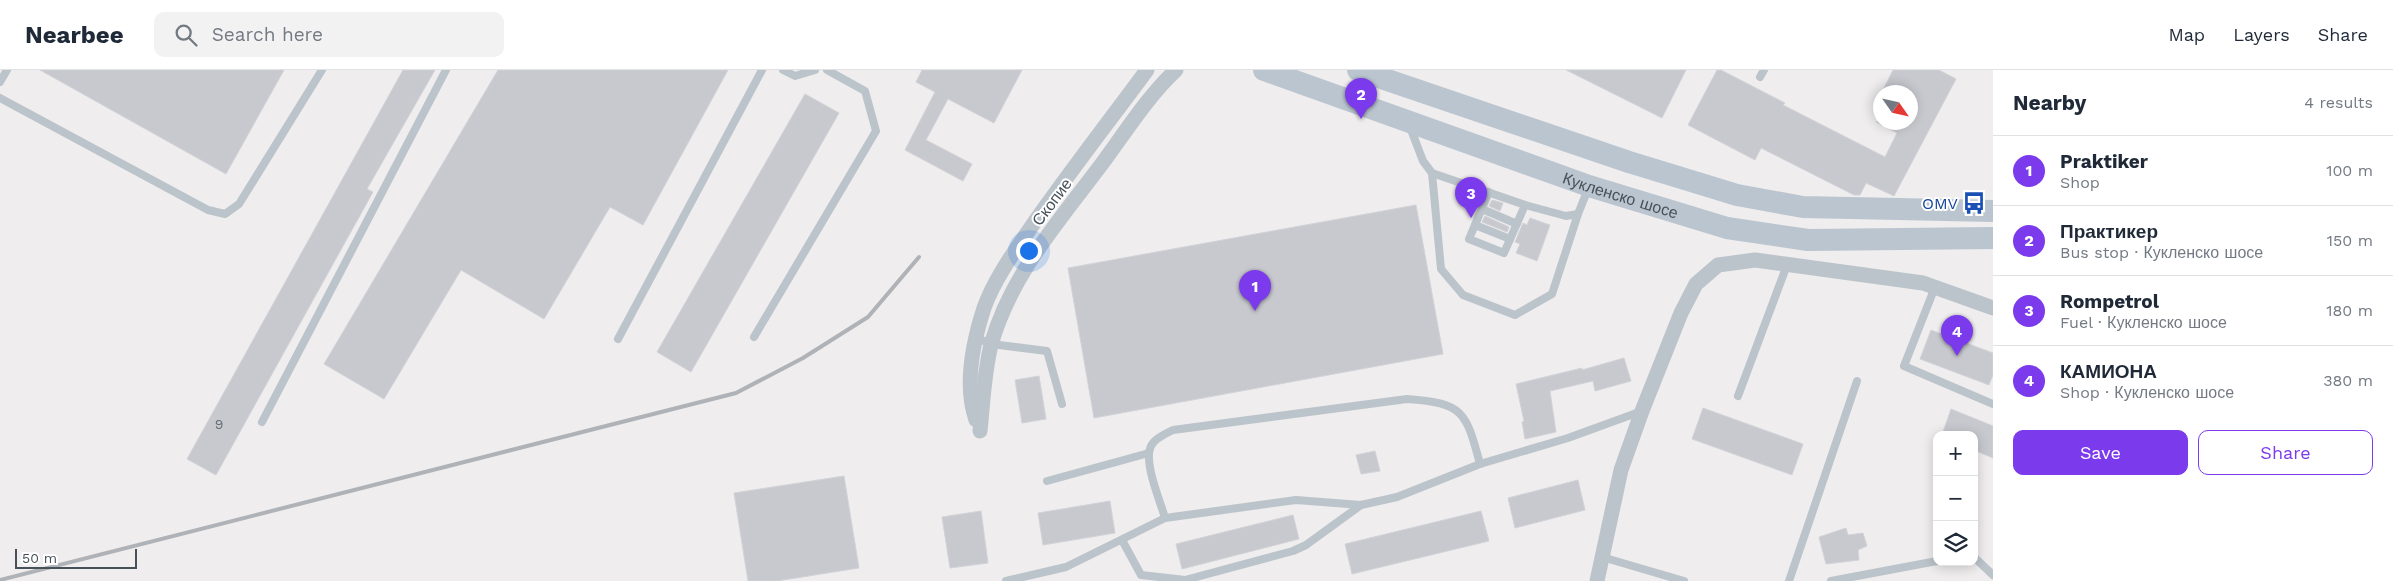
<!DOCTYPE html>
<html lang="en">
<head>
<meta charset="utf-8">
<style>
  :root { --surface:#fff; --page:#f2f2f3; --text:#1f2937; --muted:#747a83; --line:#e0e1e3; --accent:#7c3aed }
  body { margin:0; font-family:"Work Sans",sans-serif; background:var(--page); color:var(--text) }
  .controls { position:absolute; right:15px; bottom:15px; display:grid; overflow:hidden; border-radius:10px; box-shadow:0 2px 12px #0003 }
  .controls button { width:45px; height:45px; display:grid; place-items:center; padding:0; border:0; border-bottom:1px solid var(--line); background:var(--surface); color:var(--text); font:25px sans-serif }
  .compass { position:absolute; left:1873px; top:15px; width:45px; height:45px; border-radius:50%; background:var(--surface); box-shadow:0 2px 12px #0003; rotate:124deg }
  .scale { position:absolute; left:15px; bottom:12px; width:122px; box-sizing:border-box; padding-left:5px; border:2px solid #465059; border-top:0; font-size:14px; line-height:18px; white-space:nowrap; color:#465059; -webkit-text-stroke:4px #fff; paint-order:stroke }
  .you { position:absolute; left:1028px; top:180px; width:18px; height:18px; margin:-12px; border:4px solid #fff; border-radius:50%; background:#1a73e8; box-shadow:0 0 0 8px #1a73e833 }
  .badge { display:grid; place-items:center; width:32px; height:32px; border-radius:50%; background:var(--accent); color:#fff; font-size:16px; font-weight:700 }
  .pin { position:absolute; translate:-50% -41px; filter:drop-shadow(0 1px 2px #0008) }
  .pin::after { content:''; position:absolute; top:26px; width:18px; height:15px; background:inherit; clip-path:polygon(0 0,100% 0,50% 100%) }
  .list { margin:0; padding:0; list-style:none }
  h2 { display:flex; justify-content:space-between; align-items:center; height:65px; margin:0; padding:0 20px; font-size:21px }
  h2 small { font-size:16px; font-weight:400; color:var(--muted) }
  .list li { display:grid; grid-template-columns:32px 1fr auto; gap:15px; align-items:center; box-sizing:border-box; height:70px; padding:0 20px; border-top:1px solid var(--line) }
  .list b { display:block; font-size:19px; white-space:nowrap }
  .list p { margin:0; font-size:16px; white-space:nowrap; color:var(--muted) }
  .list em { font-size:16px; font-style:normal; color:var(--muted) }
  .actions { display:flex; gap:10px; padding:15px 20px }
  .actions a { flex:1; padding:11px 0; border:1px solid var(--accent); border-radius:10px; text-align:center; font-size:18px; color:var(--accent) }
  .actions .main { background:var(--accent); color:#fff }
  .icon { flex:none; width:28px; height:28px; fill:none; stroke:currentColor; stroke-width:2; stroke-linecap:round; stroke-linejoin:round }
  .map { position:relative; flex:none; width:1993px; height:511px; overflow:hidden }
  header { display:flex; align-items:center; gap:30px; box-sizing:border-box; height:70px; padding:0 25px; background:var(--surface); border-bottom:1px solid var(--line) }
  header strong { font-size:24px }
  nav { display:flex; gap:28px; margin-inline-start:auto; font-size:18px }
  .search { width:350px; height:45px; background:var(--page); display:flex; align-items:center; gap:12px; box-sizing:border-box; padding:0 18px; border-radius:10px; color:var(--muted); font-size:19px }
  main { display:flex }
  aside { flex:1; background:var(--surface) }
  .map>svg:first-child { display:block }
</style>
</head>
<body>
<header>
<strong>Nearbee</strong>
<div class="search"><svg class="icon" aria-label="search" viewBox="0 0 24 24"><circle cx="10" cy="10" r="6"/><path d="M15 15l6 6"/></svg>Search here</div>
<nav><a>Map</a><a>Layers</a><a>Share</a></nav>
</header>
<main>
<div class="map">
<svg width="1993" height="511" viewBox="0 0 1993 511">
  <rect width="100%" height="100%" fill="#efeded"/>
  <g fill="#c7c9cf" stroke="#d1d3d8">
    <polygon points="40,0 284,0 226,104"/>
    <polygon points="403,0 435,0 367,119 373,122 216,405 187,389"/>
    <polygon points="498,0 728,0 643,155 610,137 544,249 461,200 384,329 324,294"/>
    <polygon points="922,0 1022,0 994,53 948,29 926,70 972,94 963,111 905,80 935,22 916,12"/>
    <polygon points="1566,0 1686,0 1662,48"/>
    <polygon points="1717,0 1721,0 1785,33 1783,35 1885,87 1897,63 1876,52 1910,52 1910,22 1882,22 1893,0 1939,0 1956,9 1894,126 1866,113 1860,125 1854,125 1761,78 1755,90 1688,55"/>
    <polygon points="805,24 839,43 691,302 657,282"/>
    <polygon points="1492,130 1503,133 1500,141 1489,136"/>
    <polygon points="1416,135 1443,284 1094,348 1068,198"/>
    <polygon points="1485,146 1509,157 1507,162 1482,152"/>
    <polygon points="1530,148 1550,155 1537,191 1516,183 1520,174 1515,172 1523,153 1527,155"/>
    <polygon points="1931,260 1993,283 1993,305 1989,315 1920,289"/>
    <polygon points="1624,288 1631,311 1595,321 1593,311 1550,321 1556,362 1525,369 1522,352 1524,351 1516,314 1582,298 1582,300"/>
    <polygon points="1039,306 1046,349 1022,353 1015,310"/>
    <polygon points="1703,338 1803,374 1792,405 1692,369"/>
    <polygon points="1951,339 1993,356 1993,388 1974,380 1974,365 1942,365"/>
    <polygon points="1375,381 1380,401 1361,404 1356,385"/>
    <polygon points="844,406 859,498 777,511 748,511 734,423"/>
    <polygon points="1578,410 1585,440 1515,458 1508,428"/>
    <polygon points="1110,431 1115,463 1043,475 1038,443"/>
    <polygon points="981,441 988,493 950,498 942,447"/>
    <polygon points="1481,441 1489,471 1352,504 1345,474"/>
    <polygon points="1293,445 1299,469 1182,499 1176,474"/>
    <polygon points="1846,458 1848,465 1863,463 1867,476 1858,480 1859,490 1826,494 1819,467"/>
  </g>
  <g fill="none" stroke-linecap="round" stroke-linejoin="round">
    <g stroke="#bcc4cb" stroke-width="8">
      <polyline points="783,0 795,6 815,0"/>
      <polyline points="1760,7 1764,0"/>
      <polyline points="0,12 7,0"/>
      <polyline points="0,28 208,140 225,144 239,134 322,0"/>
      <polyline points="1410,57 1423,91 1432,103 1525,135 1566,146 1578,144 1588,119"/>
      <polyline points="1432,103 1441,199 1463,225 1515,245 1552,224 1578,144"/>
      <polyline points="1489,122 1469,169 1504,183 1525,135"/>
      <polyline points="1482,139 1517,154"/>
      <polyline points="1475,155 1510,169"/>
      <polyline points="1935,217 1904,296 1993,334"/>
      <polyline points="754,267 876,61 865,21 827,0"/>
      <polyline points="977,268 991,274 1047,281 1062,334"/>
      <polyline points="618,269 762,0"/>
      <polyline points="1738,326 1787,195"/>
      <polyline points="262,352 446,0"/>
      <polyline points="1047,411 1149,383"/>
      <path d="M1165,448C1160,430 1143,392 1151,376C1155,368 1165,364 1173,360L1407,329C1463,333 1466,341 1480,394"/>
      <polyline points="1122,470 1141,505 1185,510 1293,481 1306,475 1361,435"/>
      <polyline points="1602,487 1684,511"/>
      <polyline points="1974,487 1993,505"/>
      <polyline points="1006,511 1066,497 1165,448 1296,430 1361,435 1397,427 1480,394 1568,368 1642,341"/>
      <polyline points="1789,511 1857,311"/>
      <polyline points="1831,511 1937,491"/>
    </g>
    <g stroke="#bcc4cb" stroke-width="15">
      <path d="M976,350C964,316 973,272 984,238C995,207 1017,178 1036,150C1072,99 1110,50 1147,0"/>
      <path d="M980,361C983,333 984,303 991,275C1010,206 1059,151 1101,95C1125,63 1147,27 1176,0"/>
      <polyline points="1597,511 1621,400 1642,341 1681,243 1696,214 1718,195 1755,190 1923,213 1993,238"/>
    </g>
    <g stroke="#bbc5d0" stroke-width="22">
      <path id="s1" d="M1264,0L1589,116L1727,158L1808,170L1993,168"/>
      <polyline points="1358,0 1629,92 1737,125 1803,137 1993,141"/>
    </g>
    <polyline stroke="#afb2b7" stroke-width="4" points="0,510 736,323 803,288 868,247 919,187"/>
  </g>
  <defs>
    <symbol id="bus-bare" viewBox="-9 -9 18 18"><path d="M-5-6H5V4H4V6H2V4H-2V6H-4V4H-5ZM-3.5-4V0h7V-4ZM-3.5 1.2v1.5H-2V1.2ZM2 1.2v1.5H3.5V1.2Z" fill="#1a4fb4" stroke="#fff" stroke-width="2.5" paint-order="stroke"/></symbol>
  </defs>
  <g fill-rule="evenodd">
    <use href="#bus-bare" x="1958" y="117" width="32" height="32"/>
  </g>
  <g text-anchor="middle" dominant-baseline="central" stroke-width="4" stroke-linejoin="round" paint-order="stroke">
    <g font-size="14" fill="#666e76">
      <text x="219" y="354">9</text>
    </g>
    <g font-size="16" fill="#465059" stroke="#fff">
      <text stroke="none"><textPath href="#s1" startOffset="378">Кукленско шосе</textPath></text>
      <text transform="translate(1052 132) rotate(-53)">Скопие</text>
    </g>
    <g font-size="16" fill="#164399" stroke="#fff" text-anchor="end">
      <text x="1958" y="133">OMV</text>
    </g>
  </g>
</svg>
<div class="controls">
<button>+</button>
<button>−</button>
<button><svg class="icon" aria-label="layers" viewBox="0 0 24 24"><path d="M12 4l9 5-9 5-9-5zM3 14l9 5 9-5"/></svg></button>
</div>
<svg class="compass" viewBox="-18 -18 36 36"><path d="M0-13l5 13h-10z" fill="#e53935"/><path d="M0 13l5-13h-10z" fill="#747a83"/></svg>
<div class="scale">50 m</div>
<div class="you"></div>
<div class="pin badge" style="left:1255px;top:241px">1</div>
<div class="pin badge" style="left:1361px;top:49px">2</div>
<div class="pin badge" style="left:1471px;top:148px">3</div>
<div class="pin badge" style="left:1957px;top:286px">4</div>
</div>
<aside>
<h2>Nearby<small>4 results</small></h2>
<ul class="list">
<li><span class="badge">1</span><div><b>Praktiker</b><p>Shop</p></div><em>100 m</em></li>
<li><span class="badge">2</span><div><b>Практикер</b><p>Bus stop · Кукленско шосе</p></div><em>150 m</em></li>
<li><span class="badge">3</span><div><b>Rompetrol</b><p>Fuel · Кукленско шосе</p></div><em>180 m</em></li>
<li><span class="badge">4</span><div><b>КАМИОНА</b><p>Shop · Кукленско шосе</p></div><em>380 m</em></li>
</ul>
<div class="actions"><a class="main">Save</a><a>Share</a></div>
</aside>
</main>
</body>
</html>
